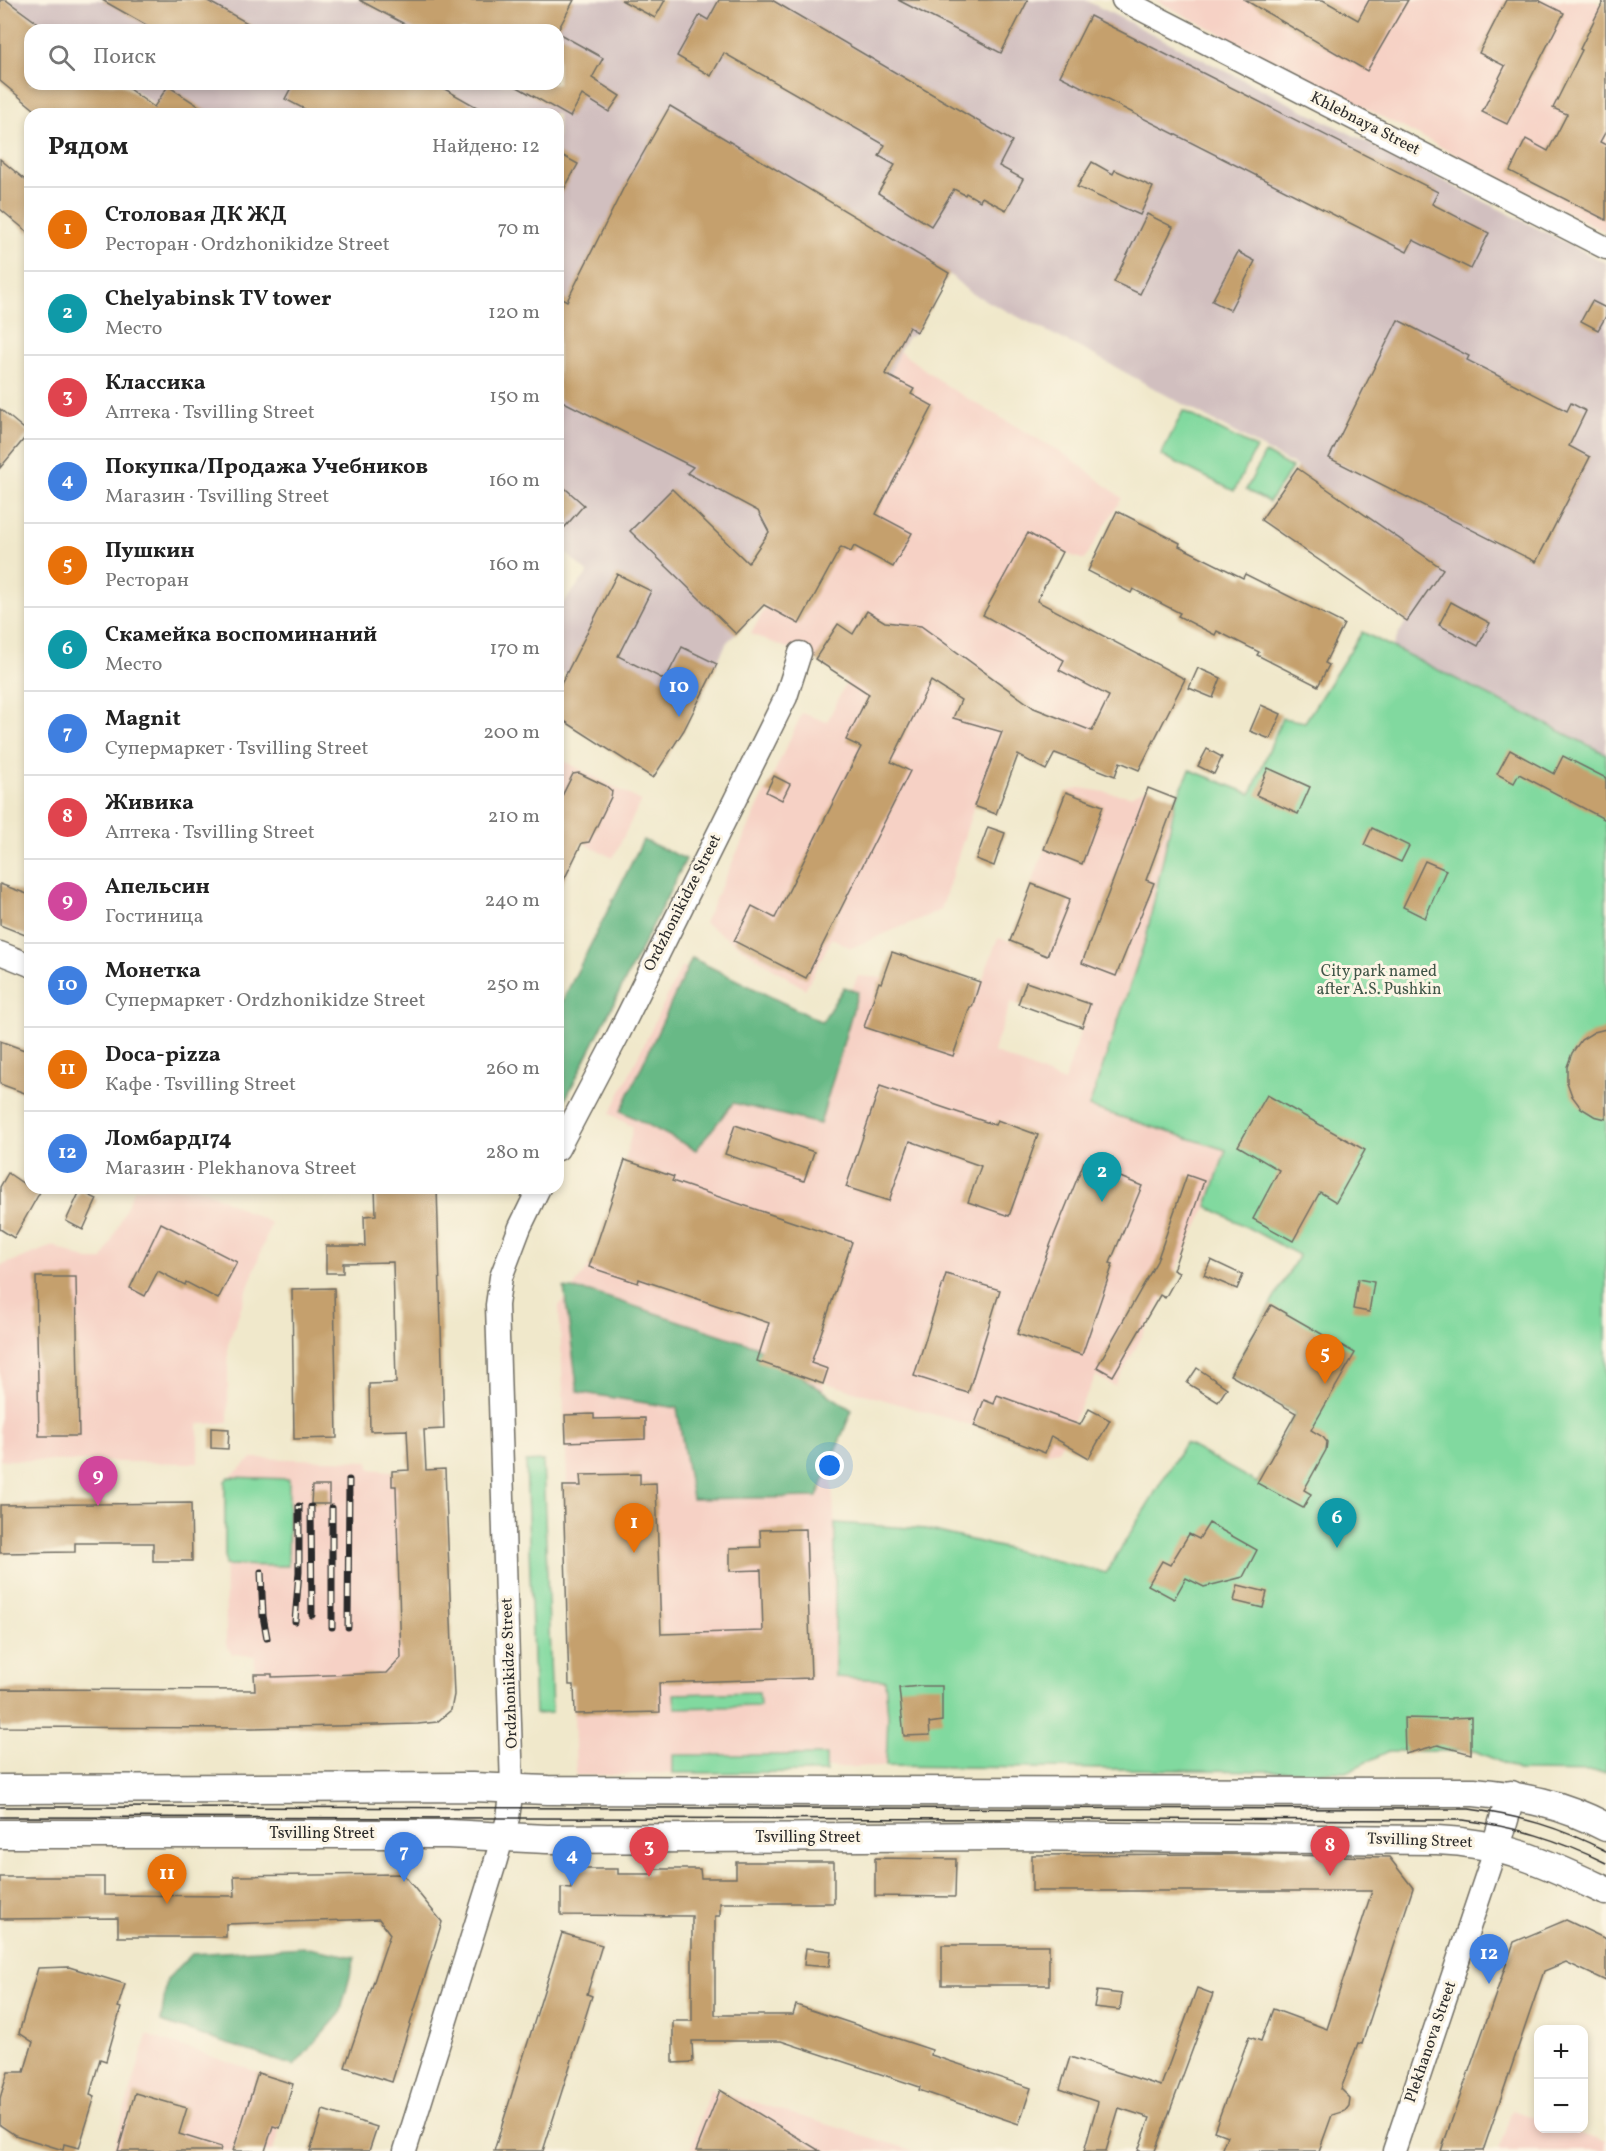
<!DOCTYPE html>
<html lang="ru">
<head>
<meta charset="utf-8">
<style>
  :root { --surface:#fff; --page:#f2f2f2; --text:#222; --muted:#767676; --line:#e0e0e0; --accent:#2563eb }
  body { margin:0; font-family:Vollkorn,serif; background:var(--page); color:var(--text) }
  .controls { position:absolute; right:18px; bottom:18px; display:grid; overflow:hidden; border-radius:12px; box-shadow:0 3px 9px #0003 }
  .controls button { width:54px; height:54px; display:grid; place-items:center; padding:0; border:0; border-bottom:2px solid var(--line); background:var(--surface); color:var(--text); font:30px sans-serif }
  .you { position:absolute; left:830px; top:1466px; width:21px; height:21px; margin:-15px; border:4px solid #fff; border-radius:50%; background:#1a73e8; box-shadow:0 0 0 9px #1a73e833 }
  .badge { display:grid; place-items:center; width:39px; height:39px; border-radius:50%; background:var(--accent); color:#fff; font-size:20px; font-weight:700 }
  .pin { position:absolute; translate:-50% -50px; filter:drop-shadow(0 2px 3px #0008) }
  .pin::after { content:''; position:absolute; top:32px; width:21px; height:18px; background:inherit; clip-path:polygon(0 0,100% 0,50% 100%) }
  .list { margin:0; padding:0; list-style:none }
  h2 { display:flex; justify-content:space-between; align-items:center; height:78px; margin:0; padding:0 24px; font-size:26px }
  h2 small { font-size:20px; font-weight:400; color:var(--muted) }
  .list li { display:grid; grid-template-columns:39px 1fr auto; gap:18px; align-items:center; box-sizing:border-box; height:84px; padding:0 24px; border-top:2px solid var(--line) }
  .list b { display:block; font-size:22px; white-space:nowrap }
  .list p { margin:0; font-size:20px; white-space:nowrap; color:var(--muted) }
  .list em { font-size:20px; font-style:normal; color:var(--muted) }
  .icon { flex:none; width:33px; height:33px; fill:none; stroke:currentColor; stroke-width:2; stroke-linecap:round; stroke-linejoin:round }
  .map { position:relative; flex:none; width:1606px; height:2151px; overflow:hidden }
  .search { position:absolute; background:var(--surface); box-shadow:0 3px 9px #0003; left:24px; top:24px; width:540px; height:66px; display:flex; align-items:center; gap:15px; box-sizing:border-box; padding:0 21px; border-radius:18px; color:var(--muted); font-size:22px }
  .panel { position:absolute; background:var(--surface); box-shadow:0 3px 9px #0003; left:24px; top:108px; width:540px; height:1086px; border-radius:18px }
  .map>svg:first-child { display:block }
</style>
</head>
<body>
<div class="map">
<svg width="1606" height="2151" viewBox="0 0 1606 2151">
  <rect width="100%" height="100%" fill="#fcf5e5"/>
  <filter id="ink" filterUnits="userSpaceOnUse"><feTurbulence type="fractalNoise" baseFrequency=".0167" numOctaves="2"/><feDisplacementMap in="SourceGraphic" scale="12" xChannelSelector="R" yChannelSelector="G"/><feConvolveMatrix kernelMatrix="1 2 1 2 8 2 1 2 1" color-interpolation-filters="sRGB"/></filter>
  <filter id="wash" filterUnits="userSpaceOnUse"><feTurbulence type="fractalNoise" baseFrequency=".008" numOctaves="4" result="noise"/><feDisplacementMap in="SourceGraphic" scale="24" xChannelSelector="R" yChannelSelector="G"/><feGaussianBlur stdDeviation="1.35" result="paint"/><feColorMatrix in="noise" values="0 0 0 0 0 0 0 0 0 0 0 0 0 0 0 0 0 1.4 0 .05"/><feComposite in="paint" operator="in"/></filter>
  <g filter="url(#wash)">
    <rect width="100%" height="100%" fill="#f0e8cb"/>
    <g fill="#f6d1c5" fill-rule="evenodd">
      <polygon points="1155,0 1593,0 1606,7 1606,232"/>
      <polygon points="899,351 953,390 1069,457 1122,498 1084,560 1062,552 1037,601 1167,670 1127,745 1115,776 1002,732 974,806 941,910 851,948 832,938 805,989 704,923 802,713 827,722 847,681 815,659 751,634 890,376"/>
      <polygon points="558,758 641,801 613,858 558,830"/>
      <path d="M1080,788L1130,796L1148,788L1176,799L1146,938L1226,1150L1207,1206L1165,1293L1115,1386L1096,1376L1058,1450L1045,1453L974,1426L823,1382L835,1523V1677L885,1679L888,1716L886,1766L576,1776L566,1454L559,1306L589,1267L625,1160L633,1127L610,1114L682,966L832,1035L858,976L883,978L972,1007L998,938L1010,941L1066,792ZM1011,1002L1082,1027L1064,1082L993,1052Z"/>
      <polygon points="135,1188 200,1188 271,1223 228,1344 228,1423 198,1424 198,1463 0,1460 0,1266 53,1246 88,1260 103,1260"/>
      <polygon points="253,1458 369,1461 370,1469 392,1471 445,1469 454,1700 451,1710 444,1718 431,1723 421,1722 412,1724 252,1728 255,1656 232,1654 226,1645 225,1481"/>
      <polygon points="147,2035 293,2084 273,2151 113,2151"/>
      <polygon points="710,2089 915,2151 690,2151"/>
      <polygon points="1512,2110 1538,2119 1538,2128 1566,2129 1606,2142 1606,2151 1498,2151"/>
    </g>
    <polygon fill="#d1bfbf" points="8,0 1085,0 1606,263 1606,754 1392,647 1406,621 1261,520 1297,467 1088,352 969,292 949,274 917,332 910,337 845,311 908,337 899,351 890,376 796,552 736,634 727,642 683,732 558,670 558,609 588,573 558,546 558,114 168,114 126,84 558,84 558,30 50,30"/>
    <g fill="#81d99f" stroke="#568265" stroke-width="1.5">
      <polygon points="1183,411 1256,448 1234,491 1161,455"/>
      <polygon points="1265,453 1292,468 1269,502 1246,490"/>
      <polygon points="1362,632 1606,754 1606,1772 1520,1771 1476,1751 1389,1751 1346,1772 886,1766 888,1716 885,1680 835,1677 835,1523 926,1529 1106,1573 1185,1443 1257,1483 1295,1413 1230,1375 1299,1255 1207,1206 1226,1150 1089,1107 1146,938 1176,799 1190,770 1251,794 1282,718 1305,722"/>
      <polygon points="543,1461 552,1713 535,1714 526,1462"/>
      <polygon points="229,1477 289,1479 288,1566 225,1565 225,1481"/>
      <polygon points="759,1692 760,1706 675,1708 674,1694"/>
      <polygon points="673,1755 826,1755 826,1772 673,1773"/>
    </g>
    <g fill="#68b986" stroke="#4a7258" stroke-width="1.5">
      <polygon points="643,840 686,859 558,1114 558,1010"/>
      <polygon points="692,958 822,1022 844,987 858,992 820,1124 733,1103 696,1150 621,1111"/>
      <polygon points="564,1288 591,1292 755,1346 852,1410 817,1497 692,1499 677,1408 578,1392"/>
      <polygon points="303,1947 355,1957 340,2014 294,2066 161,2022 167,1979 192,1954"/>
    </g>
    <g id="blocks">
      <g fill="#c5a06d">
        <polygon points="0,0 6,0 47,30 30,30 30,84 122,84 154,107 168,86 211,114 40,114 0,81"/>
        <polygon points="102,0 206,0 260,30 155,30"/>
        <polygon points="359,0 574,0 558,30 416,30"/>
        <polygon points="621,0 665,0 655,18"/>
        <polygon points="719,0 772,0 1012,141 999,166 1023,179 1006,210 982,197 980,201 966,193 965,195 954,189 931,226 878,193 895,165 879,156 885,145 724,53 711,76 677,56 700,15 708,20"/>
        <polygon points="898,0 1028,0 1001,53"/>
        <polygon points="1245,0 1323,0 1358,20 1369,0 1408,0 1367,71"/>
        <polygon points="1506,0 1538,0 1564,13 1507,124 1482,112 1505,66 1479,53"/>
        <polygon points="1604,0 1606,0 1606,131 1600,142 1606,145 1606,220 1510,171 1526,139 1548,151 1567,114 1553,108 1582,50 1580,49"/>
        <polygon points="1090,16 1438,192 1432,204 1489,233 1471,269 1413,240 1407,252 1060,76"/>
        <polygon points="558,33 603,58 592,78 620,96 609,112 582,95 570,117 512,84 558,84"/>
        <polygon points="293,84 436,84 489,114 314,114 285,99"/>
        <polygon points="670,106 949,273 917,332 909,327 885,374 914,389 911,394 933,406 876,514 912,533 893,567 854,546 851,552 841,547 799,624 764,605 736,634 630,531 672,489 748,563 769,532 758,511 687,473 693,467 558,399 558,296 567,301 624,187"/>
        <polygon points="558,153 578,164 558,200"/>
        <polygon points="0,159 30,184 30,234 0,209"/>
        <polygon points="1092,162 1113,174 1115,170 1153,187 1140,215 1077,187"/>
        <polygon points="1147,214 1173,227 1140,294 1114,282"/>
        <polygon points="1238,252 1255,261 1230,310 1212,301"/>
        <polygon points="1592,301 1606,308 1606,316 1598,330 1581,321"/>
        <polygon points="1398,320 1469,356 1467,360 1567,411 1571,403 1586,411 1569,446 1590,457 1536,562 1329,458"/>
        <polygon points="0,409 29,433 0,468"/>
        <polygon points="1297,468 1443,569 1407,621 1261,520"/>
        <polygon points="558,482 584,505 558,535"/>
        <polygon points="1117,511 1180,543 1179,546 1243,578 1245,574 1344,624 1325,663 1329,665 1318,686 1257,655 1259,652 1217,631 1215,635 1178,616 1180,613 1133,589 1131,593 1088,571"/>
        <polygon points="1028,533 1062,552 1037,601 1185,679 1139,770 1120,762 1115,776 1055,753 1046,770 1018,755 996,814 974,806 1002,732 953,718 961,700 931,681 891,762 910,771 806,978 734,941 752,906 775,918 861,747 846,740 869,694 815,659 838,624 853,634 867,611 885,622 921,626 1034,708 1092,731 1109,696 1059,670 1064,660 983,615"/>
        <polygon points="617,574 651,591 618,656 665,680 682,647 717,664 684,730 653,778 558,717 558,690"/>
        <polygon points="1451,602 1490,623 1478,646 1439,625"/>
        <polygon points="1198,668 1221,678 1213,698 1189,688"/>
        <polygon points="1261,705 1281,714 1270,739 1250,731"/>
        <polygon points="1207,749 1222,757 1214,774 1198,766"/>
        <polygon points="1510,750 1554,774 1563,756 1606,778 1606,820 1519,774 1514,783 1497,774"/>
        <polygon points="1268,768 1310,787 1298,814 1256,795"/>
        <polygon points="579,773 606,786 612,791 611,797 589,842 582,843 558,892 558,804 573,774"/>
        <polygon points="774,776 790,784 782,800 766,792"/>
        <polygon points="1148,788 1176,799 1146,880 1154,883 1116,976 1082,963"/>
        <polygon points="1066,792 1103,806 1082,864 1044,849"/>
        <polygon points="988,827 1005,833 994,866 976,859"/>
        <polygon points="1372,828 1409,846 1401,862 1364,845"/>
        <polygon points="1425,861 1446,870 1425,918 1403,907"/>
        <polygon points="0,884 30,895 30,937 0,925"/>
        <polygon points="1032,884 1070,899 1047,956 1010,941"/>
        <polygon points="892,952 980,982 972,1007 970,1007 953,1056 864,1027 879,982 881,983"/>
        <polygon points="1026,982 1090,1004 1082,1027 1018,1004"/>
        <polygon points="1606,1029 1606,1119 1594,1116 1581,1108 1572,1096 1567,1082 1567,1067 1572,1053 1581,1040 1594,1032"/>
        <polygon points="0,1041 30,1052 30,1095 0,1084"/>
        <polygon points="880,1086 995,1125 997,1120 1038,1135 1009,1216 968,1202 981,1166 910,1141 889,1201 846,1187"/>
        <polygon points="1267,1095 1365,1150 1336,1202 1320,1192 1293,1241 1253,1219 1279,1170 1238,1146"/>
        <polygon points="735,1125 814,1152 804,1181 725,1154"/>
        <polygon points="625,1160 674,1177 672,1181 852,1242 811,1363 828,1369 823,1384 757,1361 769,1323 639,1279 638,1283 589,1267"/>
        <polygon points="1084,1162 1142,1186 1110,1263 1113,1264 1082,1355 1017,1334 1051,1243"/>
        <polygon points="8,1173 30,1188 40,1192 14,1238 0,1229 0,1187"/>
        <polygon points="1187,1175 1204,1181 1173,1270 1179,1273 1165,1298 1160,1295 1113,1376 1097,1367 1157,1261"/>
        <polygon points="375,1188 437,1188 444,1429 424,1430 426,1470 445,1469 454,1695 451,1710 437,1722 418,1724 252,1728 0,1727 0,1689 255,1690 254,1674 272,1674 272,1677 387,1673 401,1658 396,1486 392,1486 392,1471 409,1470 407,1430 370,1431 369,1384 396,1383 393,1262 343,1263 343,1273 326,1273 326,1246 365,1246 364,1216 376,1215"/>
        <polygon points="80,1191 97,1199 83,1230 66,1221"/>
        <polygon points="161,1223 237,1262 218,1299 186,1282 185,1285 158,1271 145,1296 130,1288"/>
        <polygon points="1211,1260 1243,1275 1237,1289 1204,1275"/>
        <polygon points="946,1274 1000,1290 968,1393 914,1376"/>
        <polygon points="36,1277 76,1277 79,1436 39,1436"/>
        <polygon points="1358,1279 1374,1282 1369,1312 1353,1309"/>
        <polygon points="334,1288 337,1438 294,1439 292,1289"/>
        <polygon points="1271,1305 1355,1353 1311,1430 1323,1437 1327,1442 1326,1450 1304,1490 1311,1494 1303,1508 1257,1483 1296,1413 1230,1375"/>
        <polygon points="1197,1368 1227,1388 1218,1402 1187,1383"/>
        <polygon points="997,1395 1080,1425 1089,1409 1110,1420 1089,1458 1051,1436 1045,1453 974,1426 984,1400 994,1404"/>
        <polygon points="594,1414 594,1419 645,1418 645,1439 566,1442 565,1415"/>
        <polygon points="211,1428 229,1429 228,1449 211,1448"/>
        <polygon points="640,1474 640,1484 656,1483 661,1634 763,1631 761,1570 730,1571 730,1548 761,1547 760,1530 806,1529 811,1678 659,1683 660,1712 575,1714 574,1685 569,1685 563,1486 581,1486 580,1475"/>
        <polygon points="312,1486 329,1486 329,1504 311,1504"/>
        <polygon points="191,1503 192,1561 153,1561 153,1543 75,1543 75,1552 0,1553 0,1505"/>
        <polygon points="1209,1523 1257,1550 1243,1577 1204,1587 1186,1578 1174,1599 1148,1585 1162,1561 1170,1565 1189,1534 1199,1539"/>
        <polygon points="1238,1585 1267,1592 1263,1608 1234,1601"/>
        <polygon points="921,1686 942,1686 942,1721 929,1723 930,1735 904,1736 899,1688"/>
        <polygon points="1471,1717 1471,1754 1438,1745 1405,1754 1404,1718 1452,1719 1452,1718"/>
        <polygon points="1218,1854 1389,1857 1413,1888 1362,2044 1358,2043 1341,2089 1350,2098 1349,2106 1345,2111 1332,2115 1319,2151 1221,2151 1227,2136 1214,2131 1249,2037 1261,2041 1273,2009 1327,2029 1372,1891 1032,1891 1032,1855"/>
        <polygon points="875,1858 956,1859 955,1897 875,1896"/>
        <polygon points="736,1862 834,1862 834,1903 720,1903 720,1916 715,1916 715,2015 793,2015 796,2005 932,2050 931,2055 1031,2088 1019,2124 919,2090 920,2087 781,2041 692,2041 693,2062 673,2063 673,2021 692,2021 692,1916 561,1915 561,1888 571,1889 571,1869 618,1869 618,1874 653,1874 654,1869 700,1869 701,1878 736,1878"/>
        <polygon points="403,1874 442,1922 392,2082 345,2067 390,1934 379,1919 226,1924 226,1937 118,1937 118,1918 0,1919 0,1877 104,1877 104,1895 235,1896 234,1876"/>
        <polygon points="1566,1920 1606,1939 1606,1981 1566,1962 1544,1971 1483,2151 1441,2151 1514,1942"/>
        <polygon points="562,1933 602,1945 587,1994 592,1996 543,2151 494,2151"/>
        <rect x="942" y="1945" width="107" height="40"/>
        <polygon points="806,1948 831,1951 829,1967 804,1965"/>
        <polygon points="69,1967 125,1984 118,2007 121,2008 106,2061 100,2059 90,2094 95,2096 79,2148 64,2144 63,2150 15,2135 0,2125 0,2098 8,2072 24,2072 33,2042 19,2033 38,1968"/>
        <polygon points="1197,1988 1213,1994 1155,2151 1138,2151 1150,2118 1119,2108 1106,2151 1084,2151 1098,2102 1060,2089 1070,2057 1161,2086"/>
        <polygon points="1097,1991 1122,1994 1120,2010 1094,2007"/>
        <polygon points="258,2073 293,2084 280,2128 273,2126 265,2151 233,2151"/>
        <polygon points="720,2090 820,2151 696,2151"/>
        <polygon points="135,2093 187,2108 179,2134 221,2147 220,2151 118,2151"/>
        <polygon points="323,2110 377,2127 369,2151 310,2151"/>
      </g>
    </g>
  </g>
  <g filter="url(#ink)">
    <use href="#blocks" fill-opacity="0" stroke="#706d63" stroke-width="1.5"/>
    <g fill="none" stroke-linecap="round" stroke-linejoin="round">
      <defs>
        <g id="minor">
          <polyline points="1123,0 1606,248"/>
          <polyline points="0,953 30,965"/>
          <polyline points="558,1149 617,1037 786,697 800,653"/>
          <polyline points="405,2151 495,1863 508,1818 512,1788 497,1305 501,1277 520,1227 539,1188"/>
          <polyline points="1394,2151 1496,1847"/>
        </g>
        <g id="major">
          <path d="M0,1789L472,1787L548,1790L847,1791L1474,1792C1526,1797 1560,1803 1606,1827"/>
          <path d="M0,1834H448L547,1839L1004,1836L1437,1840C1505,1843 1546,1863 1606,1891"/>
          <polyline points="1496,1847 1511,1795"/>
        </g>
      </defs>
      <use href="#minor" stroke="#706d63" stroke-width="25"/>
      <use href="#major" stroke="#706d63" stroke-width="31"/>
      <use href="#minor" stroke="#fff" stroke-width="22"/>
      <use href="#major" stroke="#fff" stroke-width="28"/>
      <g stroke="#2b2b2b" stroke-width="1.5">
        <path d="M0,1807L1469,1809C1521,1816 1559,1827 1606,1851"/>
        <path d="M0,1817L1463,1820C1517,1827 1557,1839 1606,1863"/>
      </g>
      <defs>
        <g id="rail">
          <polyline points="311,1507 312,1615"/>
          <polyline points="332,1508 332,1627"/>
          <polyline points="261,1572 263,1616 267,1638"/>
          <polyline points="295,1621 299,1572 299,1506"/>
          <polyline points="348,1627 349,1480"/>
        </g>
      </defs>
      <use href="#rail" stroke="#2b2b2b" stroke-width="7"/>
      <use href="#rail" stroke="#fcf5e5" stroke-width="4.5" stroke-dasharray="14" stroke-linecap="butt"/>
    </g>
  </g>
  <g text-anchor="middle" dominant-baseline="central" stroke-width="6" stroke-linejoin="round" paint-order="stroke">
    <g font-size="16" fill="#2b2b2b" stroke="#fcf5e5">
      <text transform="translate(1365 124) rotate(27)">Khlebnaya Street</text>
      <text transform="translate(683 903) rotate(-63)">Ordzhonikidze Street</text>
      <text transform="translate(510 1673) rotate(-92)">Ordzhonikidze Street</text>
      <text x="322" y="1834">Tsvilling Street</text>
      <text x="808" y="1838">Tsvilling Street</text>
      <text transform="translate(1420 1841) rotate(2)">Tsvilling Street</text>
      <text transform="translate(1431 2042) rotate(-71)">Plekhanova Street</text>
    </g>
    <g font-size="16" fill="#405648" stroke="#fcf5e5">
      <text x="1379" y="972">City park named<tspan x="1379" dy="18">after A.S. Pushkin</tspan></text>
    </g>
  </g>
</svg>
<div class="controls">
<button>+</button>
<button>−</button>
</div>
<div class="you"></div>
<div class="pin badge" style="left:634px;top:1553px;background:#e8710a">1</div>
<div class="pin badge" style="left:1102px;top:1202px;background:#0f9aa8">2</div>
<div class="pin badge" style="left:649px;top:1877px;background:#e0444e">3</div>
<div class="pin badge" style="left:572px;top:1886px;background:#3f7fe0">4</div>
<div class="pin badge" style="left:1325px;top:1384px;background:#e8710a">5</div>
<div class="pin badge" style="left:1337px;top:1548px;background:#0f9aa8">6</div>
<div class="pin badge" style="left:404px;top:1882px;background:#3f7fe0">7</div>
<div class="pin badge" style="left:1330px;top:1876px;background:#e0444e">8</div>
<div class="pin badge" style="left:98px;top:1506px;background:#d1479c">9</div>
<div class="pin badge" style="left:679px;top:717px;background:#3f7fe0">10</div>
<div class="pin badge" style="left:167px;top:1904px;background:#e8710a">11</div>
<div class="pin badge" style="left:1489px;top:1984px;background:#3f7fe0">12</div>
<div class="search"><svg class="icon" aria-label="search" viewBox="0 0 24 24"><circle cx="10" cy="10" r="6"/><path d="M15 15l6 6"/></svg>Поиск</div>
<section class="panel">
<h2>Рядом<small>Найдено: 12</small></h2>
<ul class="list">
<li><span class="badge" style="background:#e8710a">1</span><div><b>Столовая ДК ЖД</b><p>Ресторан · Ordzhonikidze Street</p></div><em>70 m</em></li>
<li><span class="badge" style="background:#0f9aa8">2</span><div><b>Chelyabinsk TV tower</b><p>Место</p></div><em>120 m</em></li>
<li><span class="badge" style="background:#e0444e">3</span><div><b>Классика</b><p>Аптека · Tsvilling Street</p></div><em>150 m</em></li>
<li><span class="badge" style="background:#3f7fe0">4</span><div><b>Покупка/Продажа Учебников</b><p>Магазин · Tsvilling Street</p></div><em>160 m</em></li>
<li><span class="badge" style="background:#e8710a">5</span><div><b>Пушкин</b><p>Ресторан</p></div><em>160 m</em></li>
<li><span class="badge" style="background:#0f9aa8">6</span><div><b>Скамейка воспоминаний</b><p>Место</p></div><em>170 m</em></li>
<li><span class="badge" style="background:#3f7fe0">7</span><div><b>Magnit</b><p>Супермаркет · Tsvilling Street</p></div><em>200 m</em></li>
<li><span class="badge" style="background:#e0444e">8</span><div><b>Живика</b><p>Аптека · Tsvilling Street</p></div><em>210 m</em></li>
<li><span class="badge" style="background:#d1479c">9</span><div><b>Апельсин</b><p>Гостиница</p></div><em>240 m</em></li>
<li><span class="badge" style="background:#3f7fe0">10</span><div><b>Монетка</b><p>Супермаркет · Ordzhonikidze Street</p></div><em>250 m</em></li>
<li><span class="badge" style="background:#e8710a">11</span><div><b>Doca-pizza</b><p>Кафе · Tsvilling Street</p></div><em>260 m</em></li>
<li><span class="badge" style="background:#3f7fe0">12</span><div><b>Ломбард174</b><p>Магазин · Plekhanova Street</p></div><em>280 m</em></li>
</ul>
</section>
</div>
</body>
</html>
